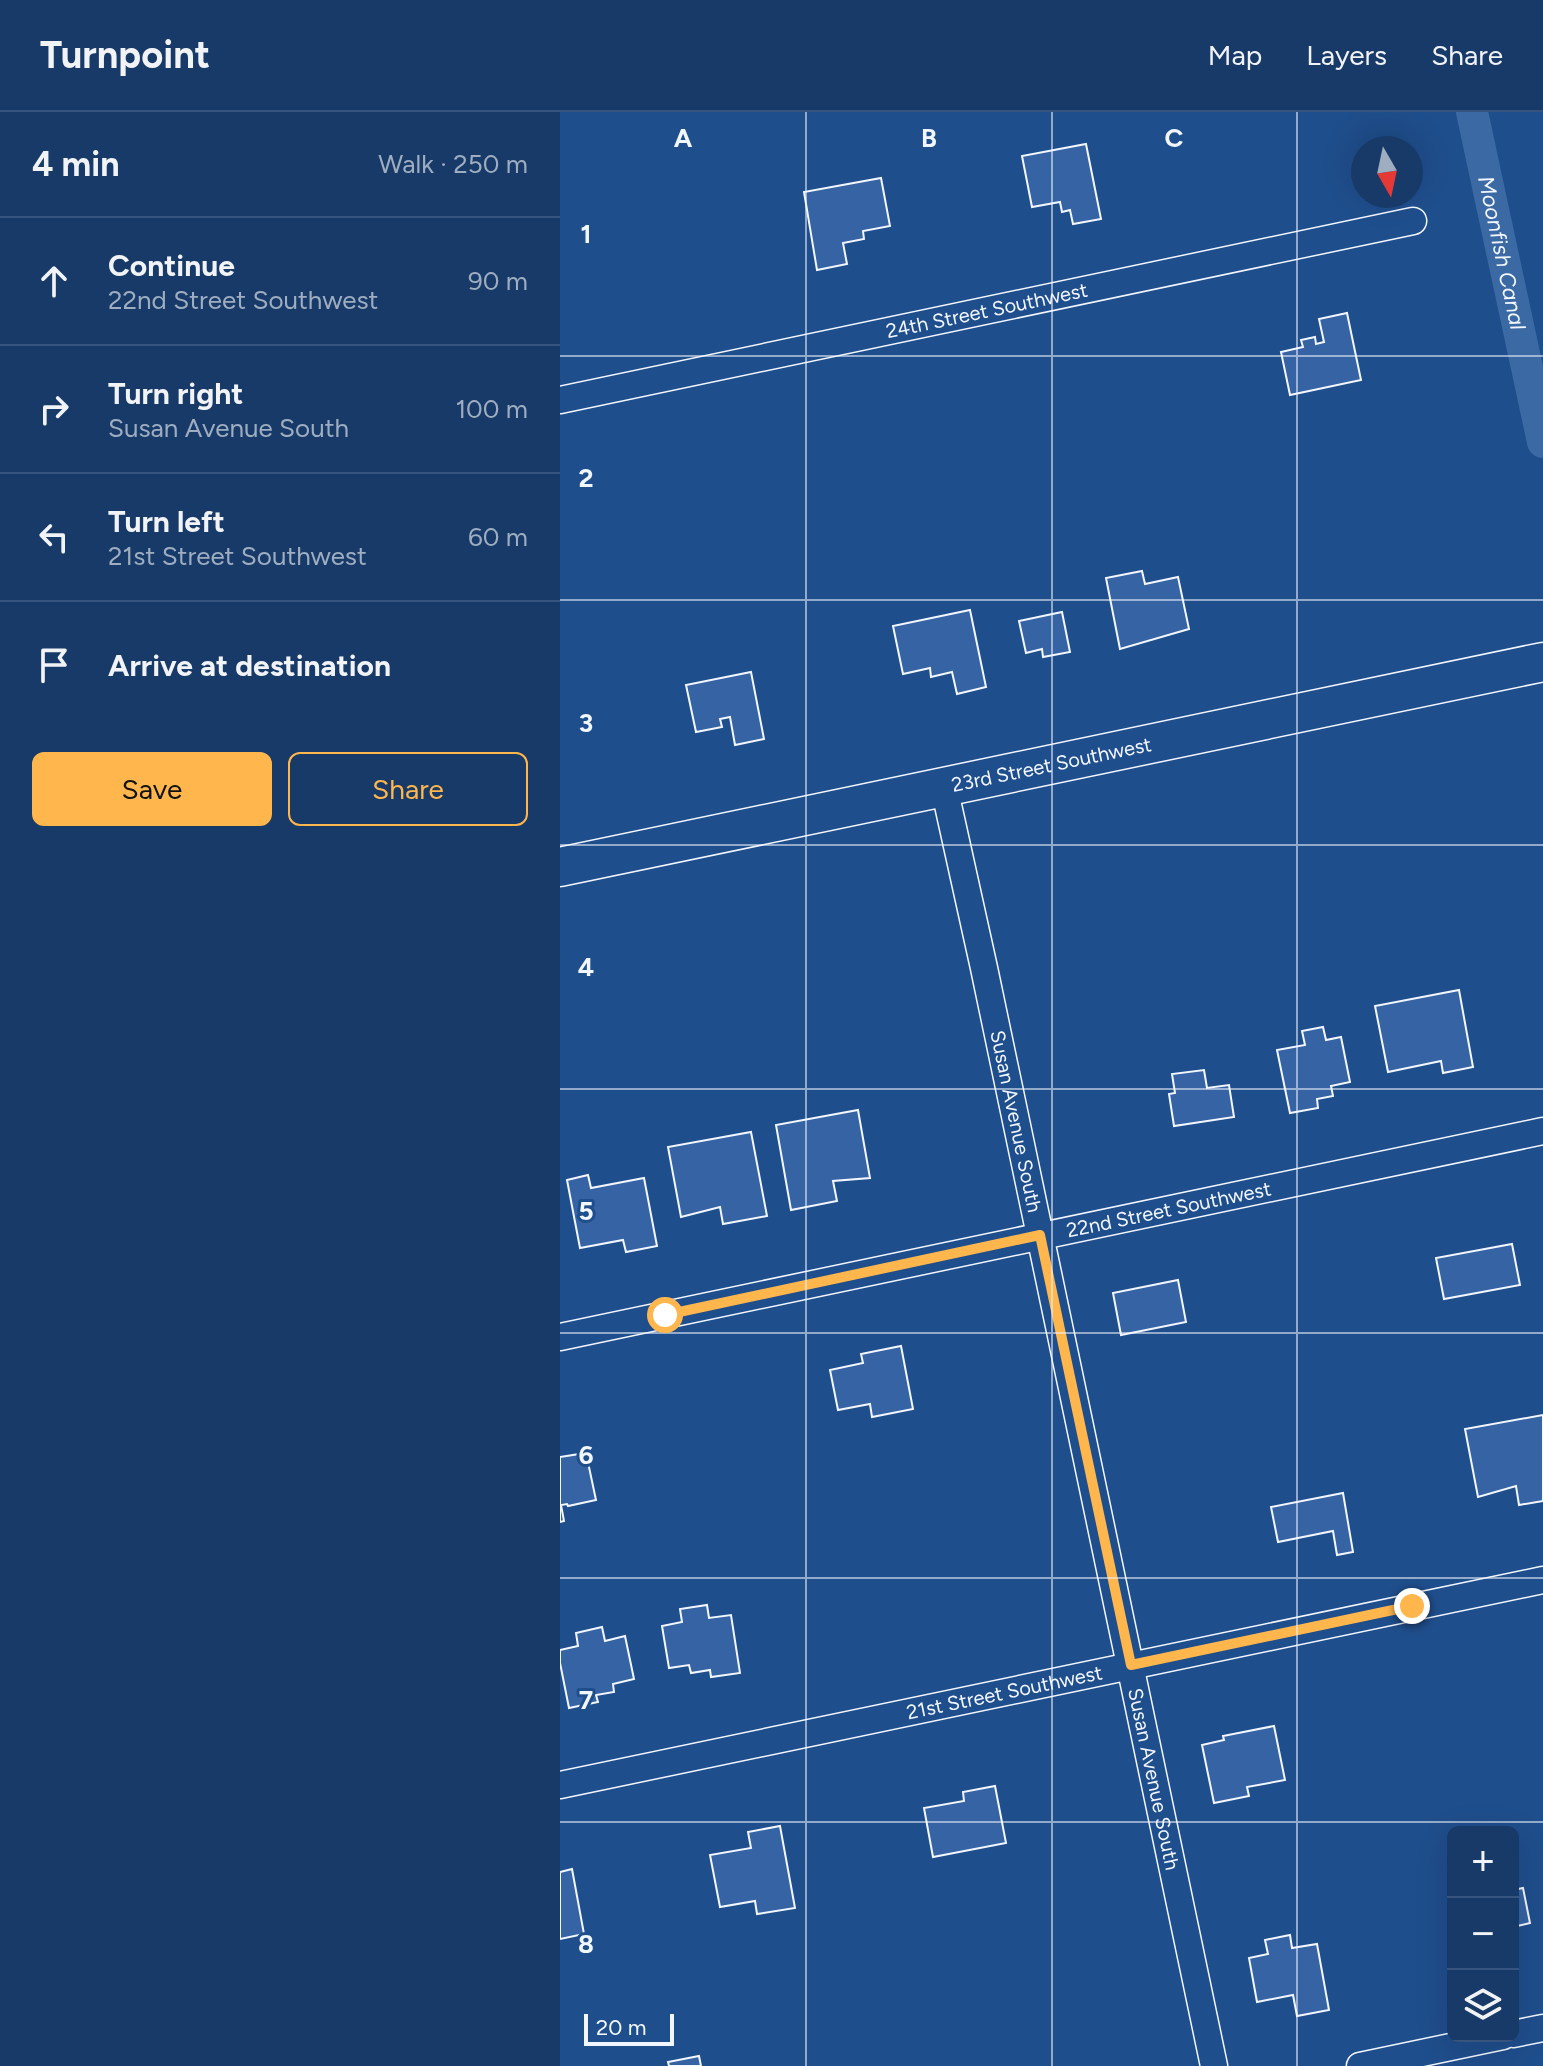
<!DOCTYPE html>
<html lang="en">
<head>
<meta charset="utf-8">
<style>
  :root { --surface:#173a69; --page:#20416f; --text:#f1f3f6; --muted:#9eadc0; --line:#36547d; --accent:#ffb74d }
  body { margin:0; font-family:Figtree,sans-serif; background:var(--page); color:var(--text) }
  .controls { position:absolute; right:24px; bottom:24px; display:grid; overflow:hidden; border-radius:12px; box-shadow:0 8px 32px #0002 }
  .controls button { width:72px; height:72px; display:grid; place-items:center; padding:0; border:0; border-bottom:2px solid var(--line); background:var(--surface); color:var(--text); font:40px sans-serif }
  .compass { position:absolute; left:791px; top:24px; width:72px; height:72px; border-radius:50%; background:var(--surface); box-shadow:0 8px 32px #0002; rotate:171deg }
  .scale { position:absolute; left:24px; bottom:20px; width:90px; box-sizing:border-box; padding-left:8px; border:4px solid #f2f6ff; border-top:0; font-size:22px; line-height:28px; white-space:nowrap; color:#f2f6ff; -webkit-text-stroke:6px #1f4e8c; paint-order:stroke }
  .stop { position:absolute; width:24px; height:24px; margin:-18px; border:6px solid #ffb74d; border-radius:50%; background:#fff }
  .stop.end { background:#ffb74d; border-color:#fff; box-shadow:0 2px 8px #0008 }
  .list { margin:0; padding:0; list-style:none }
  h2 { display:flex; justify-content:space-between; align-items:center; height:104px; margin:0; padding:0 32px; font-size:34px }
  h2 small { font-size:26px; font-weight:400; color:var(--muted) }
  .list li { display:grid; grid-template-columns:52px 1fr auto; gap:24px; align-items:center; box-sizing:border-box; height:128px; padding:0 32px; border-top:2px solid var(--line) }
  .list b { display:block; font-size:30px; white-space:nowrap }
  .list p { margin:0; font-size:26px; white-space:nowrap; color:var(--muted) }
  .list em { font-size:26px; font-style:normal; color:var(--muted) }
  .actions { display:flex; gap:16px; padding:24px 32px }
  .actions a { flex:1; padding:18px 0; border:2px solid var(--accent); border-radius:12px; text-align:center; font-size:28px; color:var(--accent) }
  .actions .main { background:var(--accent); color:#111 }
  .icon { flex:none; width:44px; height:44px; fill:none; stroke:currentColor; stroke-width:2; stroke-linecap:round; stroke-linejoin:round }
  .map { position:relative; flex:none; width:983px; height:1954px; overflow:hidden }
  header { display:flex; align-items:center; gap:48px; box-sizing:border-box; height:112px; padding:0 40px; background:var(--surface); border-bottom:2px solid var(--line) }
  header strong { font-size:38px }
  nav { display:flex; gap:44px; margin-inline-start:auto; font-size:28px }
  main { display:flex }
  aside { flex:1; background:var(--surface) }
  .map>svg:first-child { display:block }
</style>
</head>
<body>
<header>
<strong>Turnpoint</strong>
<nav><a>Map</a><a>Layers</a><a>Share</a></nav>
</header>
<main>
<aside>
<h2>4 min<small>Walk · 250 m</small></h2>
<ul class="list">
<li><svg class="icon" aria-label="ahead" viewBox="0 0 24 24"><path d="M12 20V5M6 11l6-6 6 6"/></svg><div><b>Continue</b><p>22nd Street Southwest</p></div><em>90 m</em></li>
<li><svg class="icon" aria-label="right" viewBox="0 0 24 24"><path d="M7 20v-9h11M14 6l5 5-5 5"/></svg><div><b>Turn right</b><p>Susan Avenue South</p></div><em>100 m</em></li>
<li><svg class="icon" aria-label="left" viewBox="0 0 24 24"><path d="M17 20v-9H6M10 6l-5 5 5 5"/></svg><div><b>Turn left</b><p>21st Street Southwest</p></div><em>60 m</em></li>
<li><svg class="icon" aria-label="arrive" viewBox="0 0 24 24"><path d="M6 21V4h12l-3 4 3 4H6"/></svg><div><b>Arrive at destination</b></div></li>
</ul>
<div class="actions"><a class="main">Save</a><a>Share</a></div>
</aside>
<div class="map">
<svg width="983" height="1954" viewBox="0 0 983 1954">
  <rect width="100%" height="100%" fill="#1f4e8c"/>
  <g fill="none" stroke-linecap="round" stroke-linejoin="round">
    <path stroke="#3b69a3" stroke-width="32" id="s1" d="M912,0L983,330"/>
  </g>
  <g fill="#3563a3" stroke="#f2f6ff" stroke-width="2">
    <polygon points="526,32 541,107 513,112 510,98 502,100 500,90 472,95 462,44"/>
    <polygon points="321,66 330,114 303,119 304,127 283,131 287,152 257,158 244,80"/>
    <polygon points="787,201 801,268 730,283 721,240 743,235 741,228 755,225 756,232 764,230 759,207"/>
    <polygon points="582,459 585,472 618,465 629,517 560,537 546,466"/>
    <polygon points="410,498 426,575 397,582 392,560 371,565 370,556 343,562 333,514"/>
    <polygon points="502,500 510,540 483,545 482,537 466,541 459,509"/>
    <polygon points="191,560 204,627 175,633 170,605 160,607 162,615 136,620 126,573"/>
    <polygon points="899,878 913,955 883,961 881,949 828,960 815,894"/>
    <polygon points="763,915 766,928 781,925 790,970 771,974 773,984 757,987 758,996 730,1001 717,938 745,933 742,919"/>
    <polygon points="644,958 647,976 669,973 674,1005 614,1014 609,982 615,981 612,962"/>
    <polygon points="298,998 310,1066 273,1069 277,1089 231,1098 216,1013"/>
    <polygon points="191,1020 207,1104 163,1112 160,1095 121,1105 108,1035"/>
    <polygon points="28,1063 31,1076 84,1066 97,1134 66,1140 63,1128 20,1136 7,1068"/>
    <polygon points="952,1132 960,1173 884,1187 876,1146"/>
    <polygon points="618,1168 626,1210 561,1223 553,1181"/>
    <polygon points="341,1234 353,1297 312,1305 310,1292 278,1298 270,1258 303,1251 301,1242"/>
    <polygon points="983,1303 983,1389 959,1393 956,1374 918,1385 905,1317"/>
    <polygon points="26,1341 36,1388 8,1394 7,1392 1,1393 4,1409 0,1410 0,1345"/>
    <polygon points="783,1381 793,1440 777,1443 773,1419 718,1430 711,1395"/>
    <polygon points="147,1493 149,1506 171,1503 180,1561 151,1565 150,1558 131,1561 129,1553 109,1556 102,1514 122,1510 120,1497"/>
    <polygon points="42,1515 45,1529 65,1524 74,1567 53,1572 54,1580 36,1583 38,1590 9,1596 0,1551 0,1538 18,1534 16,1521"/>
    <polygon points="714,1614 725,1668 687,1675 689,1684 654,1691 642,1633 664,1628 663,1624"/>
    <polygon points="435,1674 446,1731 373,1745 364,1696 404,1689 403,1680"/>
    <polygon points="220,1714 235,1796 197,1802 195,1789 160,1795 150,1743 191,1736 188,1720"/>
    <polygon points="12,1757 24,1822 0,1827 0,1760"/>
    <polygon points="963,1776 970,1811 953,1815 953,1778"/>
    <polygon points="730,1823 732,1836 757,1832 769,1898 737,1904 733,1883 697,1890 689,1846 708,1842 705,1828"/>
    <polygon points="139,1944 141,1954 109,1954 108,1950"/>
  </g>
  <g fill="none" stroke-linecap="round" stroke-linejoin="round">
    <defs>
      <g id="street">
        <path id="s2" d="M0,288L853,109"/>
        <path id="s3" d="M384,675L424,856L654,1954"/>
        <path id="s4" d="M0,1225L983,1019"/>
        <path id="s5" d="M0,1673L983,1468"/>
        <polyline points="953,1922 983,1916"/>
        <polyline points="800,1954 943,1924"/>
      </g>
      <g id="secondary">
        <path id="s6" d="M0,755L983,550"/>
      </g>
    </defs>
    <use href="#street" stroke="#f2f6ff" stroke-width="29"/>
    <use href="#secondary" stroke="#f2f6ff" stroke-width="41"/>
    <use href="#street" stroke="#1f4e8c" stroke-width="26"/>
    <use href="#secondary" stroke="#1f4e8c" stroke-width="38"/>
  </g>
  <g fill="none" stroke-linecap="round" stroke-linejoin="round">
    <polyline stroke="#ffb74d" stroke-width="10" points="105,1203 480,1123 571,1553 852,1494"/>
  </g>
  <path fill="none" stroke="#f2f6ff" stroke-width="2" stroke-opacity="0.55" d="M246,0V1954M492,0V1954M737,0V1954M0,244H983M0,488H983M0,733H983M0,977H983M0,1221H983M0,1466H983M0,1710H983"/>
  <g text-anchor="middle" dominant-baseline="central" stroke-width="6" stroke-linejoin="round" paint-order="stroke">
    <g font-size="20" fill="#f2f6ff" stroke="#1f4e8c">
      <text stroke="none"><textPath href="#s2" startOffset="436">24th Street Southwest</textPath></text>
      <text stroke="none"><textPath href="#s6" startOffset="502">23rd Street Southwest</textPath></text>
      <text stroke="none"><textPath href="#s3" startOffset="342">Susan Avenue South</textPath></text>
      <text stroke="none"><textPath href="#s4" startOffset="622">22nd Street Southwest</textPath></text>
      <text stroke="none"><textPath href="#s5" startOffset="454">21st Street Southwest</textPath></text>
      <text stroke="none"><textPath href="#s3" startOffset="1014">Susan Avenue South</textPath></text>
    </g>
    <g font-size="22" font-style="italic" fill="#f2f6ff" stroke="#1f4e8c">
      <text stroke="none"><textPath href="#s1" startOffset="144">Moonfish Canal</textPath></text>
    </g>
  </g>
  <g font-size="26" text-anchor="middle" font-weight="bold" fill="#f2f6ff" stroke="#1f4e8c" stroke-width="6" stroke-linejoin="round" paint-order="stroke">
    <text x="123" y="35">A</text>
    <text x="369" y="35">B</text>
    <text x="614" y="35">C</text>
    <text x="26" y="131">1</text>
    <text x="26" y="375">2</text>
    <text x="26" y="620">3</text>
    <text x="26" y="864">4</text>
    <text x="26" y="1108">5</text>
    <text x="26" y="1352">6</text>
    <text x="26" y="1597">7</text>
    <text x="26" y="1841">8</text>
  </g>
</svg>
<div class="controls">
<button>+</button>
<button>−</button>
<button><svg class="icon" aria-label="layers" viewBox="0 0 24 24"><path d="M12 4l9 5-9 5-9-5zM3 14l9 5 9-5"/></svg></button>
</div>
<svg class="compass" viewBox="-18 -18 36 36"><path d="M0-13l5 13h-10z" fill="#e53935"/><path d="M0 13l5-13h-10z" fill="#9eadc0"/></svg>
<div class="scale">20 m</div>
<div class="stop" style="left:105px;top:1203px"></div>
<div class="stop end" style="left:852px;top:1494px"></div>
</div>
</main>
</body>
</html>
